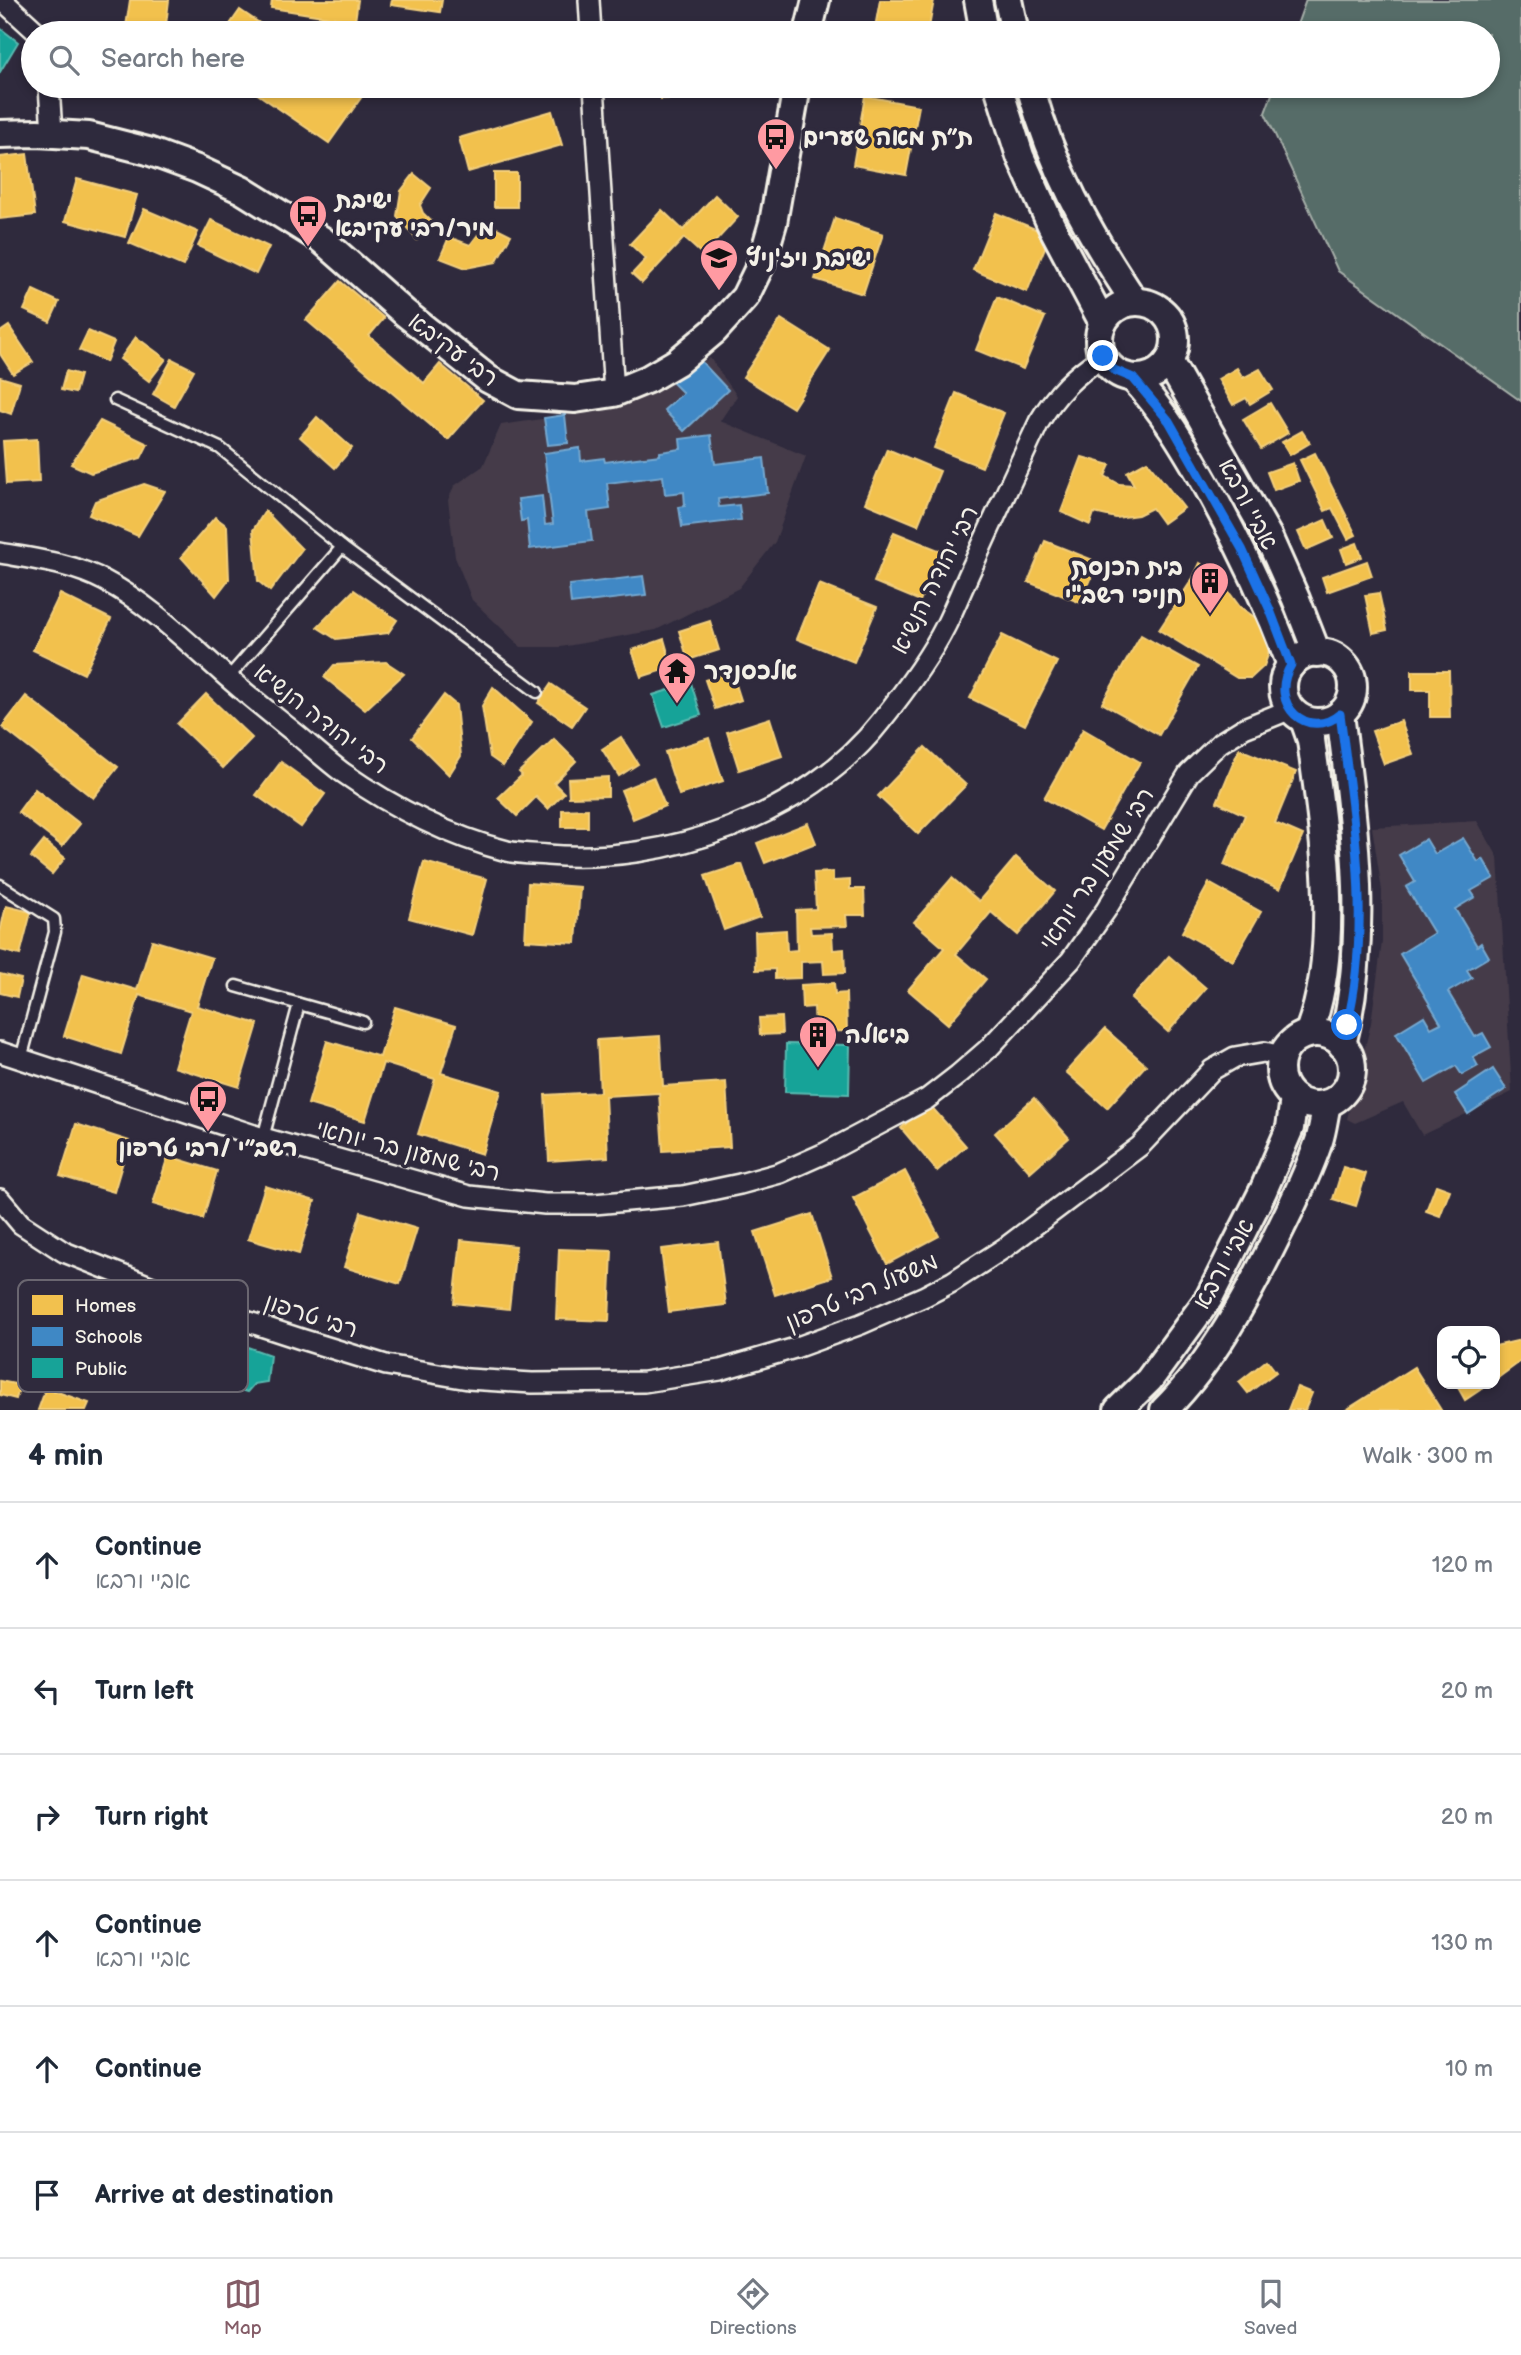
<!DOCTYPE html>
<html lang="en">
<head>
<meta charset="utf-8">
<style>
  :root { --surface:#fff; --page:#f6f6f7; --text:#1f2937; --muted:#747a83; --line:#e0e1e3; --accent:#845c67 }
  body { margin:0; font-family:"Balsamiq Sans","Playpen Sans Hebrew",sans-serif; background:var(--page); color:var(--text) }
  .controls { position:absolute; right:21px; bottom:21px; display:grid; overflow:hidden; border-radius:14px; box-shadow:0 4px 10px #0003 }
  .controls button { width:63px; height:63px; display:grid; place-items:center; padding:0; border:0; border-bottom:2px solid var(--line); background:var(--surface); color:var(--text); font:35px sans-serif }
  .stop { position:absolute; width:21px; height:21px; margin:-16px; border:5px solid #1a73e8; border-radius:50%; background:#fff }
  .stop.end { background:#1a73e8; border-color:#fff; box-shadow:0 2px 7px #0008 }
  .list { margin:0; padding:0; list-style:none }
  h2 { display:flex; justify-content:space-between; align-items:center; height:91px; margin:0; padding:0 28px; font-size:30px }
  h2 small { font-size:23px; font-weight:400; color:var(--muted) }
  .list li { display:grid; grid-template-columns:46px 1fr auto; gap:21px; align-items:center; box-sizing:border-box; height:126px; padding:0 28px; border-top:2px solid var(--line) }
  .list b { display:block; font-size:26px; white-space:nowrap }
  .list p { margin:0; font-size:23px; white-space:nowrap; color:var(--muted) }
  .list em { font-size:23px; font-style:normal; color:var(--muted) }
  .icon { flex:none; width:38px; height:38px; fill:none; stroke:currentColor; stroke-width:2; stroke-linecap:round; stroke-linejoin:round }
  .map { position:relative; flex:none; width:1521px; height:1410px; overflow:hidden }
  .search { position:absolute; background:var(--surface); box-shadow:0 4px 10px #0003; left:21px; right:21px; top:21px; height:77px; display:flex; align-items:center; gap:18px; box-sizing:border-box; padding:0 24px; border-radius:38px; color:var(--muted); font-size:26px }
  .sheet { height:847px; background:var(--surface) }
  nav { display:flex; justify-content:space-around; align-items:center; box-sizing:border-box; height:98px; border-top:2px solid var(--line); background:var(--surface); font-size:19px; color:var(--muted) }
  nav a { display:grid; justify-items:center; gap:4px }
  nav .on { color:var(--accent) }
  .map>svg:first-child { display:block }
</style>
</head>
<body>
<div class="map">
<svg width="1521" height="1410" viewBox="0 0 1521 1410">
  <rect width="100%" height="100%" fill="#2f2a3d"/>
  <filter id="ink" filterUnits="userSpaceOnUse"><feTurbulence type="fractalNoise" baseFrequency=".0143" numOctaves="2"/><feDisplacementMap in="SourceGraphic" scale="14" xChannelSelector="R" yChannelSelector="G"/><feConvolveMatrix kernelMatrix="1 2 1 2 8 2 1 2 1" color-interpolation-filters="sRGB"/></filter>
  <g filter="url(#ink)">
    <g fill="#443b49">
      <polygon points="710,358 737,396 720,421 806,456 775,542 739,588 656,630 561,647 521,647 472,600 455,557 448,500 454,486 483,466 501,425 582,413 630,402"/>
      <polygon points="1477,821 1498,857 1512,1092 1422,1135 1403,1102 1355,1123 1347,1119 1371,1023 1382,942 1382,891 1372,827"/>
    </g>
    <polygon fill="#566c67" stroke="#a5aea8" stroke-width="2" points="1306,0 1521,0 1521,401 1338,271 1265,113 1275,86 1488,86 1488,33 1294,33"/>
    <g fill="#f2c14e" stroke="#f3cf7c" stroke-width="2">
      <polygon points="130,0 169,0 165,33 125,33"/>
      <polygon points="272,0 358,0 355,21 271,8"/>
      <polygon points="392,0 442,0 440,12 391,5"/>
      <polygon points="880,0 934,0 928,33 874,33"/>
      <polygon points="240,10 274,33 224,33"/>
      <polygon points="246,86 350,86 363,95 329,143"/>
      <polygon points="660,86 723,86 724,95 661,99"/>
      <polygon points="865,96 919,106 906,175 853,165"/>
      <polygon points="552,111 562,145 468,172 459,138"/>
      <polygon points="27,154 35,215 0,219 0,157"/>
      <rect x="494" y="173" width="23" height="34"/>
      <polygon points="414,174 431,188 420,205 423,213 435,225 417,240 397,216 401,191"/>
      <polygon points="77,179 137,195 125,237 65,221"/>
      <polygon points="715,195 738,217 703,255 684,238 642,283 632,274 646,259 630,244 662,210 683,230"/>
      <polygon points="144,209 198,232 183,266 129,243"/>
      <polygon points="996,213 1050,235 1027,292 973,270"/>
      <polygon points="835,218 883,234 863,294 815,279"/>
      <polygon points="211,220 269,247 256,274 198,246"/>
      <polygon points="487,223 511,235 496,262 466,268 440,258 449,237 470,245"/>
      <polygon points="340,281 384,318 369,336 424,383 440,364 483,400 448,440 306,320"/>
      <polygon points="33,290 59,302 50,322 24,310"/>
      <polygon points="997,297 1045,317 1023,369 976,350"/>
      <polygon points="781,319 830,350 793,408 743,377"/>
      <polygon points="9,326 33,362 13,374 0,354 0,332"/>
      <polygon points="88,331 114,342 106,362 79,350"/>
      <polygon points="136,337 166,359 149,381 120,359"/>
      <polygon points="172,359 194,370 174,406 153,394"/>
      <polygon points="1237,368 1243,378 1260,369 1273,390 1250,404 1246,398 1233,405 1218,379"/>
      <polygon points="66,371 80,375 75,393 61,390"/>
      <polygon points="0,377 20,383 11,414 0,410"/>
      <polygon points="956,393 1004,413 982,467 934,448"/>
      <polygon points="1270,403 1288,433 1261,449 1243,419"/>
      <polygon points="317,417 352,448 335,468 300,437"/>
      <polygon points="100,421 148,444 141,458 91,473 71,464"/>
      <polygon points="1302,431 1310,443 1290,455 1282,442"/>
      <polygon points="37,439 39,482 6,484 3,441"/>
      <polygon points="887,449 940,471 918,525 865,503"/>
      <polygon points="1315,453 1356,535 1348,539 1332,508 1325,511 1300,460"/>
      <polygon points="1082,457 1110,465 1105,476 1119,484 1134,485 1127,472 1147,461 1184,508 1163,523 1152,508 1138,515 1116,518 1094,513 1090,525 1061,512"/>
      <polygon points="1293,463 1299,481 1274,490 1267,472"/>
      <polygon points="144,484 165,491 138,536 89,515 95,501"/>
      <polygon points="265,511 302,549 270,591 258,581 253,530"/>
      <polygon points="215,517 227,526 229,579 216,596 181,557"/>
      <polygon points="1325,520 1333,538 1306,550 1298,532"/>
      <polygon points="894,532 941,551 920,601 874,582"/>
      <polygon points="1045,541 1098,562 1081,603 1028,582"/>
      <polygon points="1357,543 1362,557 1346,563 1341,549"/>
      <polygon points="1367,561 1372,576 1327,592 1322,577"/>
      <polygon points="1200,563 1214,572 1240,607 1263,623 1270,638 1268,655 1264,666 1251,678 1237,678 1159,630 1193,578"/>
      <polygon points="819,584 877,607 854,662 797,639"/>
      <polygon points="354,590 397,620 388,633 336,639 317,627"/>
      <polygon points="1379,593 1387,630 1373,633 1365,595"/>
      <polygon points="60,594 111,619 84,674 33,650"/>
      <polygon points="710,621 719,650 688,660 679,631"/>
      <polygon points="1002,635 1057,662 1025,725 970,698"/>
      <polygon points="1141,635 1198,667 1159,735 1102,703"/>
      <polygon points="664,639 672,667 641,677 632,650"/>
      <polygon points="386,662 404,674 365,710 324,677 334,665"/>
      <polygon points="1412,671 1449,671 1450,717 1430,717 1430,690 1412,690"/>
      <polygon points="732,672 741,700 715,709 705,680"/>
      <polygon points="551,684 585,707 572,726 538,703"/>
      <polygon points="493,687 532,722 503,766 490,757 482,706"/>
      <polygon points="206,694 252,738 223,768 177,724"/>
      <polygon points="444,695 456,705 461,756 449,775 412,738"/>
      <polygon points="26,696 118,767 93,798 2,727"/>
      <polygon points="770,718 782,756 739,770 727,732"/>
      <polygon points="1401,721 1413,754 1384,764 1372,731"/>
      <polygon points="1083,729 1140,762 1101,830 1044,798"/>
      <polygon points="621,737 638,764 619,776 602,749"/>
      <polygon points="709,738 723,781 679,795 665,752"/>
      <polygon points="554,739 576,761 554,783 564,793 548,809 536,797 517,816 498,798 522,775 519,772"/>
      <polygon points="925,747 966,785 918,834 878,796"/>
      <polygon points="1239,749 1296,772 1275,823 1303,835 1280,889 1224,865 1245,815 1217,802"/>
      <polygon points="281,762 325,794 301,827 256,795"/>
      <polygon points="608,777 608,796 569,797 568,779"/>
      <polygon points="653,777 665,806 633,819 621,790"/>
      <polygon points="35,789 80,824 62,846 18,812"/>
      <polygon points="588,809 588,827 562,827 562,810"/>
      <polygon points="808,823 816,843 765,863 757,843"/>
      <polygon points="44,841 65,858 52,874 31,857"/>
      <polygon points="1016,857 1055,891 1018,935 991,912 956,954 986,979 948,1024 908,990 944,948 914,922 952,878 979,901"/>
      <polygon points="424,862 487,879 472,935 409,918"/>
      <polygon points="742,864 760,917 724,930 705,876"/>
      <polygon points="833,872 833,881 850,880 850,889 864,889 865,915 846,915 847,926 810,927 811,934 832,933 833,950 844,949 845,973 824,974 823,961 801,962 801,978 775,979 775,969 756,970 755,932 786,930 787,951 797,950 796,910 816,909 814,873"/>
      <polygon points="528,883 580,887 576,943 525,940"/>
      <polygon points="1209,883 1261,912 1233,961 1182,932"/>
      <polygon points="6,906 31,912 20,955 0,950 0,932"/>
      <polygon points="152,940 212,958 197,1006 258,1024 239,1087 174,1067 191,1011 139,995 121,1054 64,1036 83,974 137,990"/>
      <polygon points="1169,956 1206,988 1168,1032 1131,999"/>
      <polygon points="0,974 21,979 17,997 0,993"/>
      <polygon points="834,983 835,994 846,993 847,1031 815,1032 814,1007 802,1008 801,985"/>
      <polygon points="395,1007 456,1025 441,1073 501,1091 482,1154 418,1134 435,1079 383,1063 365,1121 308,1104 327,1041 380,1057"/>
      <polygon points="781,1017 782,1034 760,1035 759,1018"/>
      <polygon points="1105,1029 1146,1065 1107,1108 1066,1072"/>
      <polygon points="660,1036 663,1086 726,1082 730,1147 663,1151 659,1093 605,1096 608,1157 549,1161 545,1095 600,1092 597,1040"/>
      <polygon points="1034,1098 1069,1138 1030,1172 995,1133"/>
      <polygon points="929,1104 966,1146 937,1171 901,1128"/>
      <polygon points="76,1124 129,1141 114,1192 60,1176"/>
      <polygon points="168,1156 217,1171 203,1219 153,1204"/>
      <polygon points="1343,1167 1366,1174 1356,1206 1333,1199"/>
      <polygon points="905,1171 939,1236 887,1264 853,1198"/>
      <polygon points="1436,1185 1450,1190 1440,1216 1426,1211"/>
      <polygon points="265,1186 315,1201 299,1254 248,1239"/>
      <polygon points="361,1212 417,1229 400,1284 344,1267"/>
      <polygon points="812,1214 832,1277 775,1295 755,1232"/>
      <polygon points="461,1240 516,1246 509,1309 454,1303"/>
      <polygon points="718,1242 726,1305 669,1312 661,1249"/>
      <polygon points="559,1249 612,1251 609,1321 556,1319"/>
      <polygon points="1521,1340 1521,1361 1495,1380 1495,1346"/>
      <polygon points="1267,1360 1276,1372 1248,1393 1239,1382"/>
      <polygon points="1414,1367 1441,1410 1346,1410"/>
      <polygon points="0,1381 20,1385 16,1399 0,1395"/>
      <polygon points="1456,1384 1489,1384 1465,1400"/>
      <polygon points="1297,1387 1312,1393 1305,1410 1288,1410"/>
      <polygon points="46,1388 89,1403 86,1410 38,1410"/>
    </g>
    <g fill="#3f88c5" stroke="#75a8d0" stroke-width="2">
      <polygon points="699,359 728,390 684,431 664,410 683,393 673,383"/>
      <polygon points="565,415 568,443 548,445 544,418"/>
      <polygon points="711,435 715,464 764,458 768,493 718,499 719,507 739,505 741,520 682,527 679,507 685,506 684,492 665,494 663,476 607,483 610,509 588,512 592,541 530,549 527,520 521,521 518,499 542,496 545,525 553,524 544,453 580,448 581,461 604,458 605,462 660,455 660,452 681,449 680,439"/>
      <polygon points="643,576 646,595 571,604 569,585"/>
      <polygon points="1463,838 1478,862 1483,859 1494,878 1471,891 1475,897 1455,909 1477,946 1481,943 1489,957 1467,970 1472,978 1448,992 1475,1037 1483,1033 1491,1047 1473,1057 1478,1066 1462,1075 1456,1066 1426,1083 1396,1033 1424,1016 1431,1028 1441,1023 1400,954 1434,933 1406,887 1415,882 1399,855 1426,839 1435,854"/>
      <polygon points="1493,1069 1506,1089 1468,1114 1455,1094"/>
    </g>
    <g fill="#17a398" stroke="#59bab0" stroke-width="2">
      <polygon points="0,28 18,42 0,72"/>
      <polygon points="691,683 701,715 664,727 653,695"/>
      <polygon points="786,1044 850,1045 849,1094 785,1092"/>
      <polygon points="126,1304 270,1355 267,1382 254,1384 247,1392 188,1373 180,1363 143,1351 150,1339 149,1329 121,1318"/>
    </g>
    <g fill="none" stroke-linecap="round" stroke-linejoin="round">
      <defs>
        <g id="lane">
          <polyline points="115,400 220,448 342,547 537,692"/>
          <polyline points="228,678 342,547"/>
          <polyline points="0,885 54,919 55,932 21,1059"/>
          <polyline points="236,986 363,1022"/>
          <polyline points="263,1138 299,1004"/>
        </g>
        <g id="street">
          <polyline points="2,0 38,33"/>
          <polyline points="589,0 591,33"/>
          <polyline points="49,86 52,133"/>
          <polyline points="594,86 614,393"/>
          <path d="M0,553C34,559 74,564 105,581C147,603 182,637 217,668C242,691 269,712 295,733C311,746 326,760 342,772C392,807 448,836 507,851C520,854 534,854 547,855C665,865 807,816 881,721C905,691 929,659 946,625C956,605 964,584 974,563C995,516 1017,469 1039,422C1057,392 1074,376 1103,356"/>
          <polyline points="0,1052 263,1138 469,1196 545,1204 594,1204 683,1196 740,1184 780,1173 825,1153 927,1099 958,1075 988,1049 1071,960 1106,910 1189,773 1220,743 1244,728 1291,709"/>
          <polyline points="0,1199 21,1224 64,1252 203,1307 301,1339 386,1365 468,1379 532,1383 644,1382 720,1370 795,1348 861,1324 925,1296 952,1282 1006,1247 1140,1146 1212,1070 1235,1057 1264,1052 1282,1056"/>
        </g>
        <g id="secondary">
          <polyline points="978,0 984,33"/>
          <polyline points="1008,0 1015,33"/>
          <polyline points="808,33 816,0"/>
          <polyline points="998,86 1020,156 1051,225 1103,323"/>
          <path d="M1030,86C1053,169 1087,231 1135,302"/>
          <polyline points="0,134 37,133 89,136 148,151 197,169 242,190 322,240 405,313 488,379 518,395 575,399 614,393 648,379 677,362 714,331 745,297 761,264 773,223 797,86"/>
          <circle cx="1137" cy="340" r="38"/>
          <polyline points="1169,361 1268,536 1296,599 1317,653"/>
          <path d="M1133,378C1163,410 1184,446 1206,484C1239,543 1267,602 1291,665"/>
          <circle cx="1318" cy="687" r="35"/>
          <path d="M1340,714C1354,824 1370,935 1342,1045"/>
          <path d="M1304,720L1311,740C1323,829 1342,949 1308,1034"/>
          <circle cx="1316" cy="1069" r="36"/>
          <polyline points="1118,1410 1149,1380 1209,1298 1263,1191 1290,1128 1294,1098"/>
          <path d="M1164,1410C1213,1362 1248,1295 1278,1234C1293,1204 1308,1173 1319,1141C1323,1129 1324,1116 1327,1104"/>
        </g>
      </defs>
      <use href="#lane" stroke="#f4f1e8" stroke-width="15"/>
      <use href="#street" stroke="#f4f1e8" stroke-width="24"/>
      <use href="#secondary" stroke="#f4f1e8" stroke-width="32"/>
      <use href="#lane" stroke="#2f2a3d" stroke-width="10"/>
      <use href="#street" stroke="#2f2a3d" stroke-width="19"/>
      <use href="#secondary" stroke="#2f2a3d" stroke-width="26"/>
    </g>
  </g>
  <g fill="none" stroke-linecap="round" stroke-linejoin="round" filter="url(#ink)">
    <path stroke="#1a73e8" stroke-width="9" d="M1103,356L1114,370L1133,378L1169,421L1242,549L1270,610L1291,665C1267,705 1309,741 1340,714C1353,815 1372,924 1347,1025"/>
  </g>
  <defs>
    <symbol id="bus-pin" viewBox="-11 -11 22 30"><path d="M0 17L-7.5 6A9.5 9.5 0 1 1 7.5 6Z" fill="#ff9aa2" stroke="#2f2a3d"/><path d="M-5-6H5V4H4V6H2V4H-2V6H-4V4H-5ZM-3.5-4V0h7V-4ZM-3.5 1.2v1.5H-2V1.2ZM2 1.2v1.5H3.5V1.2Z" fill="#111"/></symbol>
    <symbol id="university-pin" viewBox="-11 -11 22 30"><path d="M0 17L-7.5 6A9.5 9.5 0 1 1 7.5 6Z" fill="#ff9aa2" stroke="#2f2a3d"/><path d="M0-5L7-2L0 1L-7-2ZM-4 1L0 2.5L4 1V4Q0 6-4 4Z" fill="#111"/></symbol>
    <symbol id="building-pin" viewBox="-11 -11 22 30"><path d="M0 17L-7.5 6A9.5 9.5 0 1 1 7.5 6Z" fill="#ff9aa2" stroke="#2f2a3d"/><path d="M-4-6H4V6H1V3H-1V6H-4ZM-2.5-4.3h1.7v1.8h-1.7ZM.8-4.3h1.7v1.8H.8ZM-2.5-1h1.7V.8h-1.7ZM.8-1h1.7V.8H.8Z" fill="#111"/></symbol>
    <symbol id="temple-pin" viewBox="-11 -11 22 30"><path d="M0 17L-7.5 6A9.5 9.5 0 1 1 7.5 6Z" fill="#ff9aa2" stroke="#2f2a3d"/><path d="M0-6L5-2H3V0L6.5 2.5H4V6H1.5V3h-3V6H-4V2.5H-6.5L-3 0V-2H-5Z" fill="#111"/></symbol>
  </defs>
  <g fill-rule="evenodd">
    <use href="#bus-pin" x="754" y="115" width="44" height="60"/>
    <use href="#bus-pin" x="286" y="192" width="44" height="60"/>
    <use href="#university-pin" x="697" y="236" width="44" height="60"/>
    <use href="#building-pin" x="1188" y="559" width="44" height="60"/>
    <use href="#temple-pin" x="655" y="649" width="44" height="60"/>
    <use href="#building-pin" x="796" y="1013" width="44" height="60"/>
    <use href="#bus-pin" x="186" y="1077" width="44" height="60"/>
  </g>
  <g text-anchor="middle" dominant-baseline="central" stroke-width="7" stroke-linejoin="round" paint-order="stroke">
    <g font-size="24" font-weight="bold" fill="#f4f1e8" stroke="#2f2a3d" text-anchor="start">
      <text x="803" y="137">ת״ת מאה שערים</text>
      <text x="335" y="200">ישיבת<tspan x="335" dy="28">מיר/רבי עקיבא</tspan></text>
      <text x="746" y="258">ישיבת ויז'ניץ</text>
      <text x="1183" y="567" text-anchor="end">בית הכנסת<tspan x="1183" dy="28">חניכי רשב"י</tspan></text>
      <text x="704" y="671">אלכסנדר</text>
      <text x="845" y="1035">ביאלה</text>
      <text x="208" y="1148" text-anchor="middle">רשב״י /רבי טרפון</text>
    </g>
    <g font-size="24" fill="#f4f1e8" stroke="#2f2a3d">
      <text transform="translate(453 350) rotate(37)">רבי עקיבא</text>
      <text transform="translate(1248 504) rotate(62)">אביי ורבא</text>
      <text transform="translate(935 580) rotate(-63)">רבי יהודה הנשיא</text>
      <text transform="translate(321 719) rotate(38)">רבי יהודה הנשיא</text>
      <text transform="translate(1097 869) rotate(-57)">רבי שמעון בר יוחאי</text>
      <text transform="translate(408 1151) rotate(14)">רבי שמעון בר יוחאי</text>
      <text transform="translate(1224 1264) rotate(-61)">אביי ורבא</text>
      <text transform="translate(862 1292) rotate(-23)">משעול רבי טרפון</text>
      <text transform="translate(311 1316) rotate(18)">רבי טרפון</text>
    </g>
  </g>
  <rect x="18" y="1280" width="230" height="112" rx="10" fill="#2f2a3d" stroke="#6a6670" stroke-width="2"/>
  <rect x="32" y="1295" width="31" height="20" fill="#f2c14e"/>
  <rect x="32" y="1327" width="31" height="19" fill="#3f88c5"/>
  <rect x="32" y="1358" width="31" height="20" fill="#17a398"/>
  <g font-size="19" fill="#f4f1e8">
    <text x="75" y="1312">Homes</text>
    <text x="75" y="1343">Schools</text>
    <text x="75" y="1375">Public</text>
  </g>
</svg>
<div class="controls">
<button><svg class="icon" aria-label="locate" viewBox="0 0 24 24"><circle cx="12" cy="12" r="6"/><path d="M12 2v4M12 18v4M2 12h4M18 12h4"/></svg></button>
</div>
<div class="stop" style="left:1347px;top:1025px"></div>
<div class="stop end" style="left:1103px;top:356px"></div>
<div class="search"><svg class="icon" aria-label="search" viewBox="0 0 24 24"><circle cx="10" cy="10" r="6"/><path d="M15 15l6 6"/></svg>Search here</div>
</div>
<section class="sheet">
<h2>4 min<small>Walk · 300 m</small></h2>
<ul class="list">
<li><svg class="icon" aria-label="ahead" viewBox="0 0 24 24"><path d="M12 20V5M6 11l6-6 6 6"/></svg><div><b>Continue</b><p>אביי ורבא</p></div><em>120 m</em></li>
<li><svg class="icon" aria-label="left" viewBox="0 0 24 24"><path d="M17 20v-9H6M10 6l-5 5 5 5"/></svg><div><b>Turn left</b></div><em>20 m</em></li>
<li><svg class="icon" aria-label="right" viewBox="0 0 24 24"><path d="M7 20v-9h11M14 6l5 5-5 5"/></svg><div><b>Turn right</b></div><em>20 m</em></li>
<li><svg class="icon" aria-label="ahead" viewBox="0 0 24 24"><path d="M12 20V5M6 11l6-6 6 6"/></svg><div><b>Continue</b><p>אביי ורבא</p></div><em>130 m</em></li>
<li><svg class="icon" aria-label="ahead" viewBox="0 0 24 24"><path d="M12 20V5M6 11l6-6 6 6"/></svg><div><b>Continue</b></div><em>10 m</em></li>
<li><svg class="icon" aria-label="arrive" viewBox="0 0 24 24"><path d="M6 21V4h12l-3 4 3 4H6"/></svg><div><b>Arrive at destination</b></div></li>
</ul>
</section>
<nav>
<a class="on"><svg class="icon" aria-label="map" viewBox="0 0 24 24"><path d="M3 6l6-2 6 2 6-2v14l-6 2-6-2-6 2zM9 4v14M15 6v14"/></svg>Map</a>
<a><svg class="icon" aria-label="directions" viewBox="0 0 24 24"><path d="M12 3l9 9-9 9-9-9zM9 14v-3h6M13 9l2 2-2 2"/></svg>Directions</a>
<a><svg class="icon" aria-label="saved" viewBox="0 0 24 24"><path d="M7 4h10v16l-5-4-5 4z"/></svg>Saved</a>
</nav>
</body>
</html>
